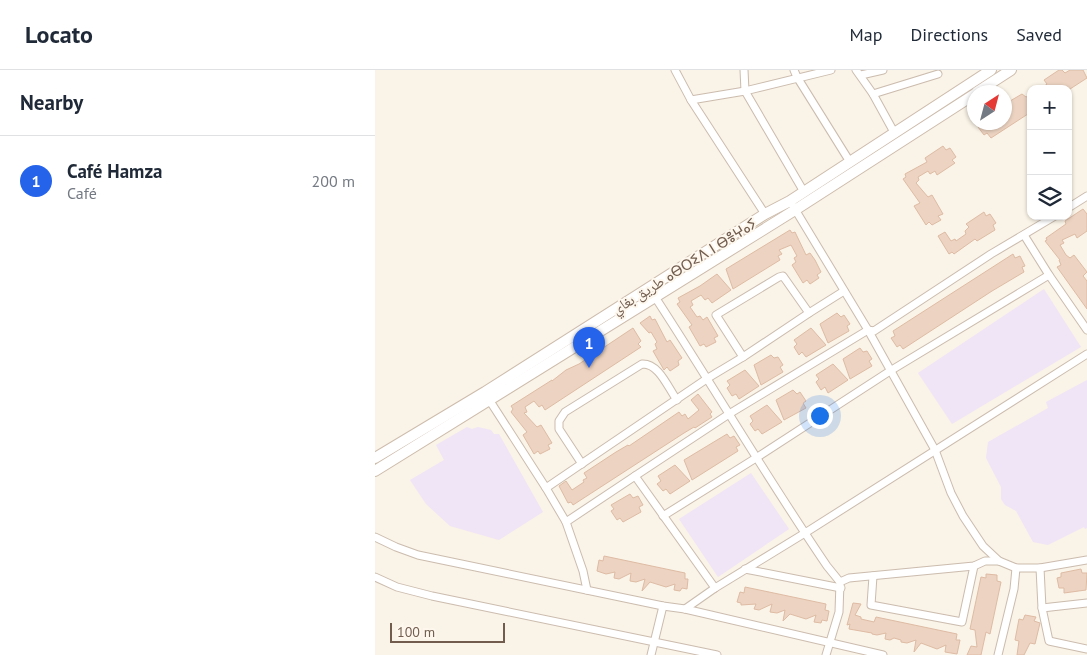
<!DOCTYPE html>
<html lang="en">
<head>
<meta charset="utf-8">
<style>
  :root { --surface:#fff; --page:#f6f6f7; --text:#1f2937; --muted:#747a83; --line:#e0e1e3; --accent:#2563eb }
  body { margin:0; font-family:"PT Sans","Noto Naskh Arabic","Noto Sans Tifinagh",sans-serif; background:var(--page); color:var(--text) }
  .controls { position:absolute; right:15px; top:15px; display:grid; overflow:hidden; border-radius:10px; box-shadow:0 1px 4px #0004 }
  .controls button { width:45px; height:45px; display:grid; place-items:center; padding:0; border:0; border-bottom:1px solid var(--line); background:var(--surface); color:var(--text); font:25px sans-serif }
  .compass { position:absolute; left:592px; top:15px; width:45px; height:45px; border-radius:50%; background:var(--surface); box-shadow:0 1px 4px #0004; rotate:36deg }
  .scale { position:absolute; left:15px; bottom:12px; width:115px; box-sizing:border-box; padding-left:5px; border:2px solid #715c4e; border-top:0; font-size:14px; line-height:18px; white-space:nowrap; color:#715c4e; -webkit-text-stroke:4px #fdf7ed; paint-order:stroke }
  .you { position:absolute; left:444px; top:345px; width:18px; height:18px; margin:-12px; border:4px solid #fff; border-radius:50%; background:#1a73e8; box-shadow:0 0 0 8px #1a73e833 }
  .badge { display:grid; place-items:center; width:32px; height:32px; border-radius:50%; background:var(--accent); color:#fff; font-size:16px; font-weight:700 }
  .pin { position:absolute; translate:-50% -41px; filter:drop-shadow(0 1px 2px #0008) }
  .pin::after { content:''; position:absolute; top:26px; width:18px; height:15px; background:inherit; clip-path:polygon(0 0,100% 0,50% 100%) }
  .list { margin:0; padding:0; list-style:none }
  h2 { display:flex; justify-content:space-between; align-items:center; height:65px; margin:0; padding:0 20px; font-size:21px }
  h2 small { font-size:16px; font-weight:400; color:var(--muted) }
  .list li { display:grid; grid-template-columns:32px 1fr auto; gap:15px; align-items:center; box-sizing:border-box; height:90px; padding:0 20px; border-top:1px solid var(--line) }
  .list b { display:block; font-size:19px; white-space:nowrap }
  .list p { margin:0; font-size:16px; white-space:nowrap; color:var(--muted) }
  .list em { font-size:16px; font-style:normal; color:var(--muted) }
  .icon { flex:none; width:28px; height:28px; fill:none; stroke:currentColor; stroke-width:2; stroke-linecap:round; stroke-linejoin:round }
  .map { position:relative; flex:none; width:712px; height:585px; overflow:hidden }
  header { display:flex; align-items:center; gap:30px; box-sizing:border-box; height:70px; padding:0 25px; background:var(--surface); border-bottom:1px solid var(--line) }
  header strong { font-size:24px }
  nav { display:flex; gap:28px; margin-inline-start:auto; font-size:18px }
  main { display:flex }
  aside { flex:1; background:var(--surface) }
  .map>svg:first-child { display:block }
</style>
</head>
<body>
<header>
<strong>Locato</strong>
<nav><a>Map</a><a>Directions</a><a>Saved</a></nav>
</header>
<main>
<aside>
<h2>Nearby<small></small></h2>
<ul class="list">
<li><span class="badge">1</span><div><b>Café Hamza</b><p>Café</p></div><em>200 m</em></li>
</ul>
</aside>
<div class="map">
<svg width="712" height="585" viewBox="0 0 712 585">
  <rect width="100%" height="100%" fill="#faf3e7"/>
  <g fill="#f0e4f7">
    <polygon points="669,219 706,277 577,354 543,303"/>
    <polygon points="712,310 712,458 710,459 709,457 673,475 658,472 641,441 630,435 626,429 626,417 611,388 613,372 673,338 671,332"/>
    <polygon points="92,357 97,359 103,357 116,360 119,364 124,364 168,442 124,470 75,456 51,434 35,410 69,390 61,375"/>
    <polygon points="376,403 414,459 343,507 304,449"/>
  </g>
  <g fill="#edd4c2" stroke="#debba4">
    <polygon points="684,0 687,0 690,3 695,0 708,0 712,8 695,19 666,19 672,14 669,10"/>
    <polygon points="647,24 651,27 656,25 656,42 616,68 612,63 609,65 603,57 609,52 630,52 630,40 632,39 630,34"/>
    <polygon points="568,76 571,80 575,78 581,87 577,90 580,93 562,105 560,101 555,104 553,101 543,107 544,110 541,113 553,127 557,125 568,144 563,146 566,150 557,155 554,152 551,155 539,136 545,133 528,109 531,107 530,104 552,92 550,88"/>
    <polygon points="708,139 712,144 712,161 702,168 700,164 687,170 689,173 685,175 691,185 695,188 699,185 712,202 708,206 712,211 712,239 682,197 686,195 684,190 685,190 670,171 672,170 671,168 691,154 690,151"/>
    <polygon points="609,142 611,146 615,144 621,153 618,155 620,160 602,171 600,169 579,184 577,182 574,184 563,166 570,162 576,171 580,169 581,171 591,164 590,161 594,157 591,154"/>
    <polygon points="415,160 417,163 420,162 431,185 435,183 440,190 446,202 442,205 444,208 435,214 432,210 428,213 417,195 421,192 419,188 422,186 416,175 404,180 407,184 403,186 405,190 358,219 351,199"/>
    <polygon points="638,184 640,188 645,186 650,196 647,197 649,202 617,221 528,279 525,275 522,277 516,268 520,266 518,261"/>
    <polygon points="342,204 356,220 337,233 333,228 330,230 326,225 316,231 318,235 315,237 322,247 325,246 328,250 332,247 343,266 339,268 341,272 331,277 329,274 325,276 314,257 317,255 302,234 305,232 303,228 325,216"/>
    <polygon points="462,243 466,247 469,245 475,254 472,256 474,261 453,273 445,254"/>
    <polygon points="275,246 277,250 280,249 292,272 295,270 307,288 303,291 304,295 295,301 292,297 289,300 278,281 282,279 280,274 282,272 276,262 274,263 265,253"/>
    <polygon points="258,258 266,271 263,274 266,277 170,340 167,335 164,337 159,331 150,337 152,342 149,343 162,357 166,355 177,373 173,375 175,379 165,384 163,381 159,384 148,365 152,362 136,342 138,339 136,336 177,310 177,311 191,300 204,294"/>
    <polygon points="436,258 451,275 431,287 427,282 424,285 419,277 422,274 419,270"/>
    <polygon points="485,278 488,282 492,281 497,289 494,291 497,296 475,309 468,289"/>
    <polygon points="396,285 399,288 403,287 408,295 405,297 408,302 386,315 379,295"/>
    <polygon points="458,294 473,310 453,323 450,317 446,320 441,312 444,309 441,305"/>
    <polygon points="370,300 384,316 364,329 361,324 357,326 352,318 355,315 352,311"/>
    <polygon points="418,320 422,324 425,322 431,331 428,333 431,338 409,350 401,330"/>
    <polygon points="323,324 337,342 335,344 337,347 320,358 319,357 309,363 198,435 196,432 193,433 184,416 191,411 197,420 209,412 208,410 212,408 209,403 241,382 253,375 254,376 304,342 307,346 310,344 313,349 324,340 316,330"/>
    <polygon points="392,335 407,352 387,364 383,359 380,361 375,354 378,351 375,346"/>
    <polygon points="352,364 355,368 359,366 365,375 361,377 363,381 317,410 309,390"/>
    <polygon points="300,395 315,411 295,424 291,419 288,421 282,414 286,411 283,406"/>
    <polygon points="255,424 258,428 263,426 268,435 264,437 266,442 248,452 245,448 242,450 236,441 239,439 236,435"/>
    <polygon points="229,486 310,503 310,509 313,509 312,519 307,518 305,521 299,520 300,514 291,517 275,512 267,521 270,509 261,512 255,511 256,503 244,509 239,508 240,502 231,504 222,501 224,490 228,491"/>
    <polygon points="706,499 707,503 712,503 711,520 689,523 689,518 684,518 682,508 686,507 686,503"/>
    <polygon points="611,504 622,505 622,511 626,512 615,564 611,562 606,585 592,585 596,576 602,577 600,560 595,559 606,507 611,508"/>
    <polygon points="370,517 451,534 450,540 454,541 452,551 447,550 446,553 439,552 441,545 431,549 415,544 408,551 410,540 402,543 395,542 397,534 384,540 379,539 381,534 366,535 366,533 362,532 365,522 369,523"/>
    <polygon points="478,533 486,534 480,545 486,547 486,549 499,552 501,547 582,564 581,570 585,570 582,584 570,582 571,575 562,579 546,573 539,582 541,570 532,573 526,572 526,570 519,568 515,570 510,569 511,563 502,565 497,564 497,563 474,559 475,554 472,555"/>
    <polygon points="650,545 661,547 659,551 665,553 660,574 655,573 649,585 642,585 644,571 640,570 644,549 648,550"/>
  </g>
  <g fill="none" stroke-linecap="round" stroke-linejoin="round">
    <defs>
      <g id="minor">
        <polyline points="300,0 316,30"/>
        <polyline points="369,0 370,21 429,122"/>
        <polyline points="419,0 422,7 475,92"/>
        <polyline points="481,0 498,24 520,64"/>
        <polyline points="486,5 508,0"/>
        <polyline points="498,24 563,4"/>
        <polyline points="415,131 493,260 560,380 576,423 588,446 608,476 624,491"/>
        <polyline points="693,138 712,126"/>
        <polyline points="390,144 316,30 370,21 456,0"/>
        <polyline points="649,165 674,205 712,260"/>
        <path d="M280,227C338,316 392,408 452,496L465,512L464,542L451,585"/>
        <polyline points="368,287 341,245 404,207 408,206 434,243"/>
        <polyline points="113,328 171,418 191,452 208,501 212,520"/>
        <path d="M207,394L184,359V351L190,342L267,294C284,293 293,318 302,330"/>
        <polyline points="260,406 354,344 493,260 499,261 616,184 680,146"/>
        <polyline points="171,418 333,308 368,287 434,243 469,221"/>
        <polyline points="288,446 381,388 515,301 674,205"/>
        <polyline points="191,452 260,406 340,518"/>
        <polyline points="0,467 21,477 43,485 288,536 310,539 508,585"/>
        <polyline points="665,498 667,538 674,571 712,579"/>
        <polyline points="370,499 466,518"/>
        <polyline points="498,506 496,535 587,552 599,496"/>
        <polyline points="0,507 22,517 57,526 342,585"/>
        <polyline points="465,512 474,508 599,496 610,491 624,491 641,498 665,498 712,490"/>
        <polyline points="667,538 712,533"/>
        <polyline points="310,539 340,518 430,463 712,284"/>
        <polyline points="276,585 288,536"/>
        <polyline points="623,585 639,519 641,498"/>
      </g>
      <g id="secondary">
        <polyline points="602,22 636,0"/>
        <polyline points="0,388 110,322 390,144 415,131 616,0"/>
        <polyline points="0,401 420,140 600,24"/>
      </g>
    </defs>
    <use href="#minor" stroke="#cbbcae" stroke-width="9"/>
    <use href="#secondary" stroke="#cdbcac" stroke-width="12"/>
    <use href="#minor" stroke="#fff" stroke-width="7"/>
    <use href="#secondary" stroke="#fff" stroke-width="10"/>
  </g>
  <g text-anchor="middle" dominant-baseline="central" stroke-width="4" stroke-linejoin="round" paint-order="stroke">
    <g font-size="15" fill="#715c4e" stroke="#fdf7ed">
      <text transform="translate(309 196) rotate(-32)">طريق بغاي ⴰⴱⵔⵉⴷ ⵏ ⴱⴻⵖⴰⵢ</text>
    </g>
  </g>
</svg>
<div class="controls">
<button>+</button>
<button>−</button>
<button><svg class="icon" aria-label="layers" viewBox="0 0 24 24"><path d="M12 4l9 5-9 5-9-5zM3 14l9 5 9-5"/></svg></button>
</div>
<svg class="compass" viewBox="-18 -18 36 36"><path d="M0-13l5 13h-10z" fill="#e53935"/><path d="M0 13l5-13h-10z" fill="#747a83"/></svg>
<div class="scale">100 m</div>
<div class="you"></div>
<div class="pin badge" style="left:214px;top:298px">1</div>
</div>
</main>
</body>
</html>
